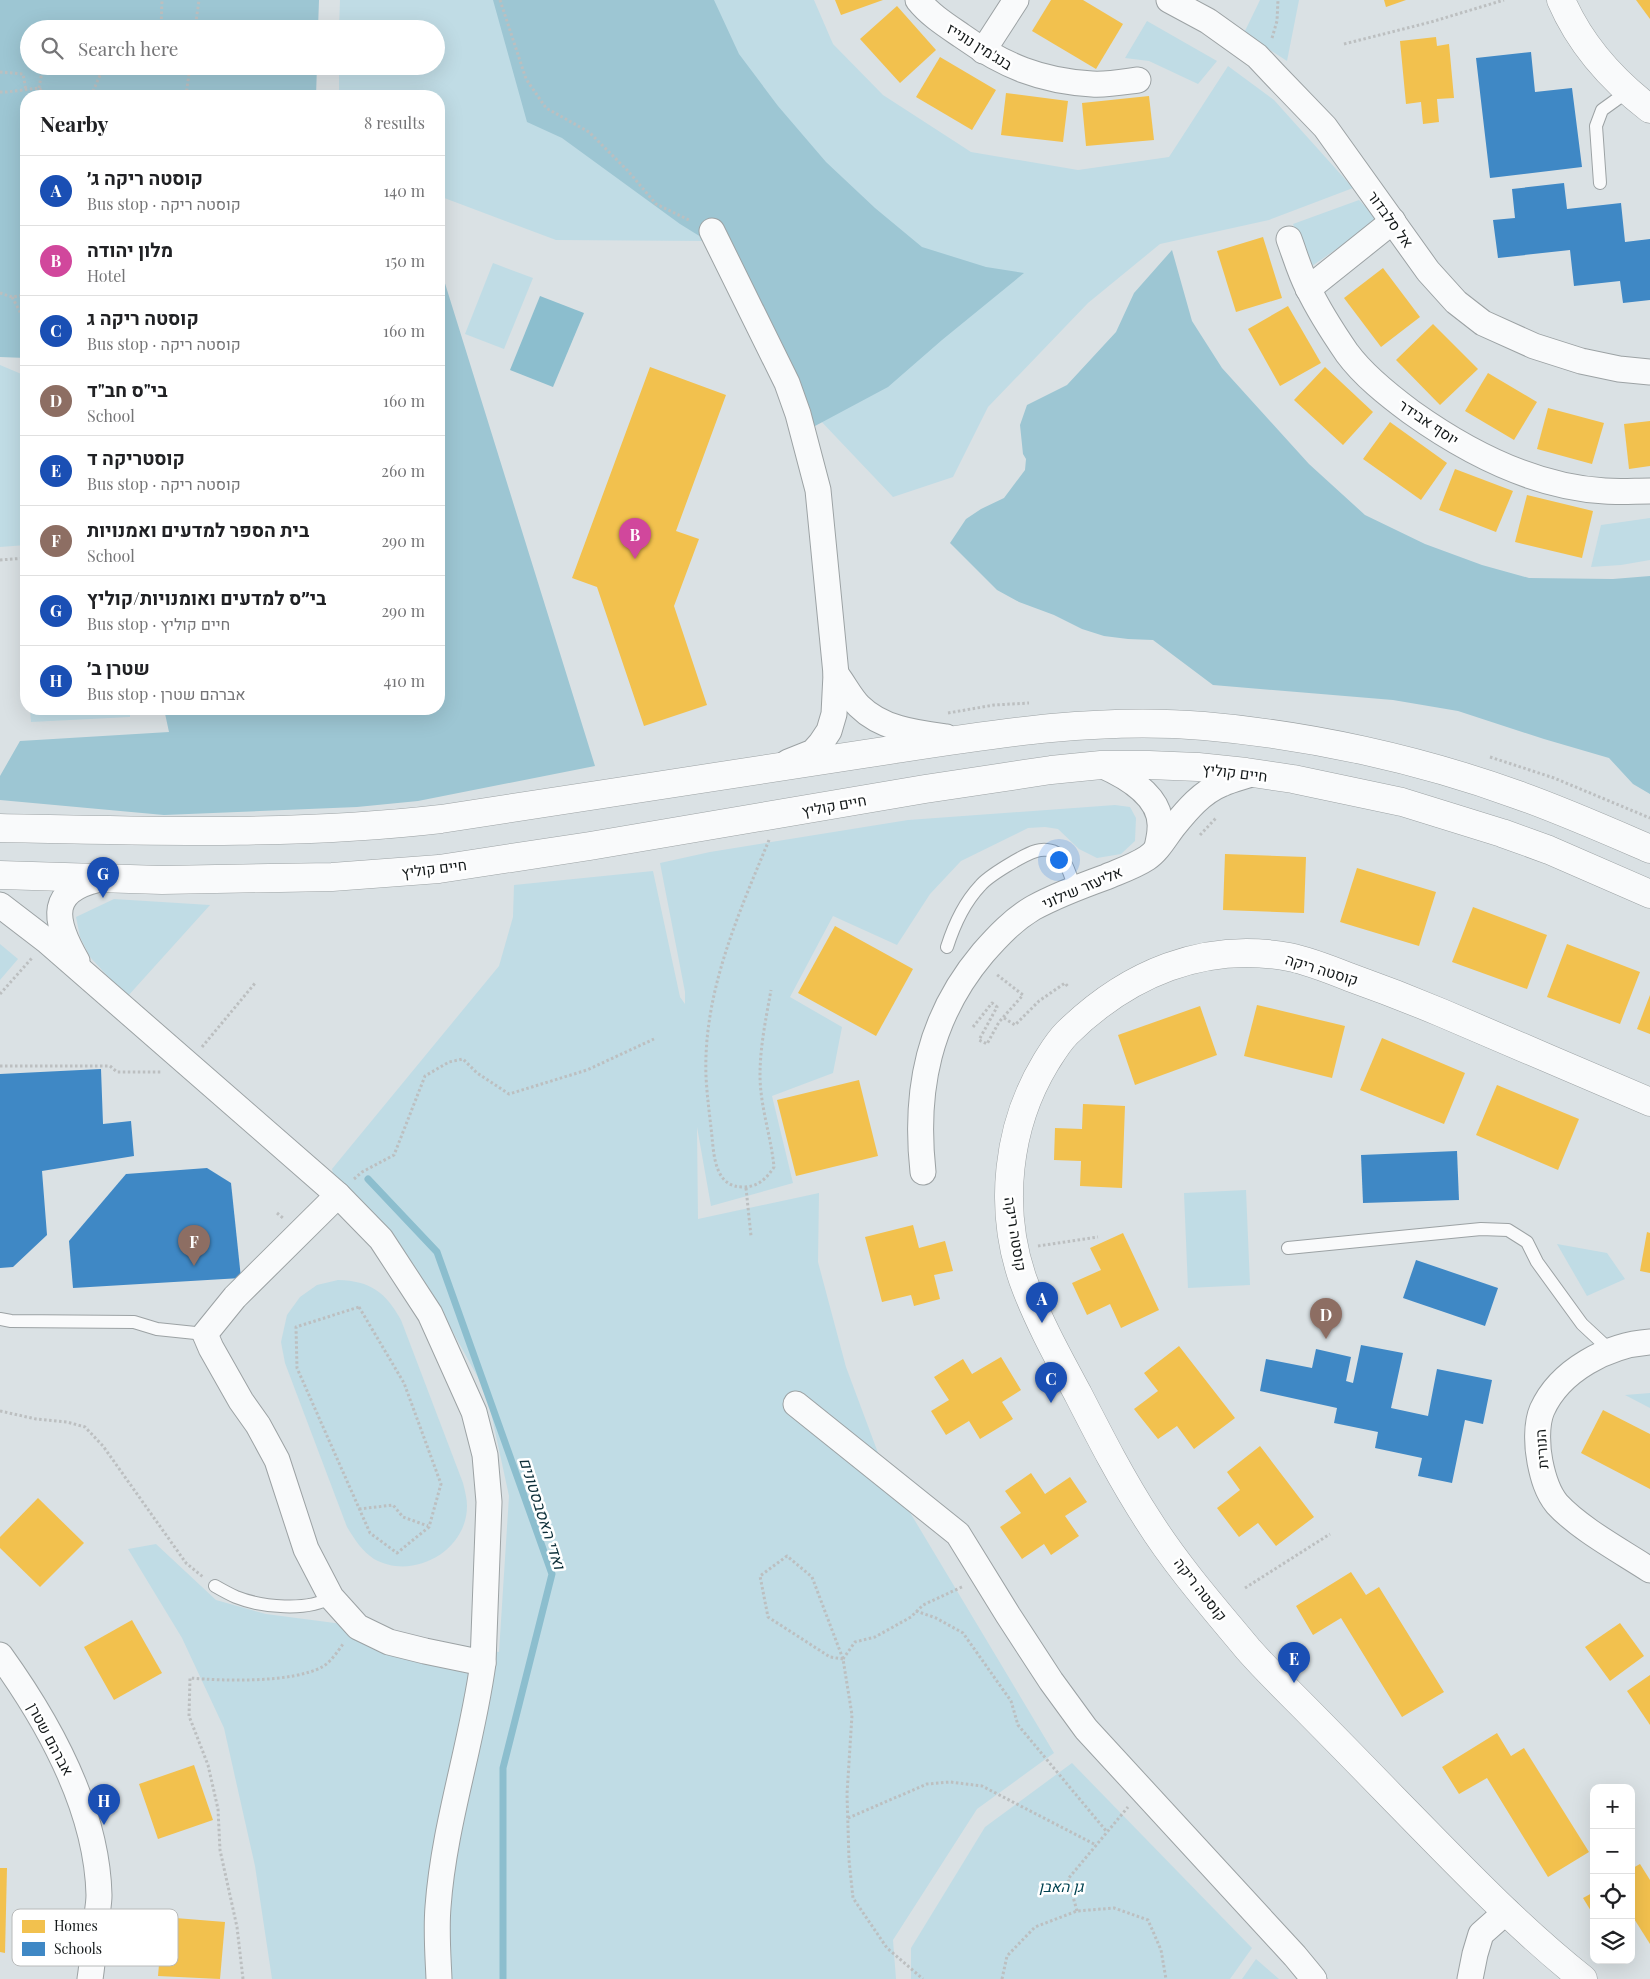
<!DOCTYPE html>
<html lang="en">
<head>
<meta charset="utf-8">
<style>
  :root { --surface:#fff; --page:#f6f6f6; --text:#202124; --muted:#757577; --line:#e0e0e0; --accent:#0b8043 }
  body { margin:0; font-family:"Playfair Display",Heebo,serif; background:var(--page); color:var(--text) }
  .controls { position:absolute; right:15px; bottom:15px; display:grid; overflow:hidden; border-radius:10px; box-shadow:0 5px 20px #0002 }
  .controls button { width:45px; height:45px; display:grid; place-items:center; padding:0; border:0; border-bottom:1px solid var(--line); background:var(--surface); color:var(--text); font:25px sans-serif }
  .you { position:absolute; left:1058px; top:859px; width:18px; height:18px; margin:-12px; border:4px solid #fff; border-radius:50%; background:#1a73e8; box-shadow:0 0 0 8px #1a73e833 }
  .badge { display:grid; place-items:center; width:32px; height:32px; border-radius:50%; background:var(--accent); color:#fff; font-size:16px; font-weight:700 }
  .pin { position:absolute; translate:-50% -41px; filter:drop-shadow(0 1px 2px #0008) }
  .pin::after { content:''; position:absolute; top:26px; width:18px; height:15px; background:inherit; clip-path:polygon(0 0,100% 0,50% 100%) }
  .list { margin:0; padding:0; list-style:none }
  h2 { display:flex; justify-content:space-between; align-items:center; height:65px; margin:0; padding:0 20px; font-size:21px }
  h2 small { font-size:16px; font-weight:400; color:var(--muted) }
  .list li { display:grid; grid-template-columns:32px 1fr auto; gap:15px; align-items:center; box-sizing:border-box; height:70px; padding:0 20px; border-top:1px solid var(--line) }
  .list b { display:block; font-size:19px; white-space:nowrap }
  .list p { margin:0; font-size:16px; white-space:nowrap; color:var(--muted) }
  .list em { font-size:16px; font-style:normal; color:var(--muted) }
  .icon { flex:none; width:28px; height:28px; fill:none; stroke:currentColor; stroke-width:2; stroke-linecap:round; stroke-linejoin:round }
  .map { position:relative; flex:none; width:1650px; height:1979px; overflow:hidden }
  .search { position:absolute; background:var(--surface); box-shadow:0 5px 20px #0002; left:20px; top:20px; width:425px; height:55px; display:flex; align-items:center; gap:12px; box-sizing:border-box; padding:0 18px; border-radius:28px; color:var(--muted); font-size:19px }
  .panel { position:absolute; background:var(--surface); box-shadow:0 5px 20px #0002; left:20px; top:90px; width:425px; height:625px; border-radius:20px }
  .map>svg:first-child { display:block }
</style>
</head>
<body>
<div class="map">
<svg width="1650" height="1979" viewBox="0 0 1650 1979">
  <rect width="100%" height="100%" fill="#dae1e4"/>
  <g fill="#c0dce5">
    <polygon points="340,0 814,0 833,44 883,95 971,152 1078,170 1169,157 1228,66 1274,100 1353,188 1269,220 1160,244 1088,303 988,407 953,477 893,497 818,418 706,241 556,240 439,196 439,96 339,96 339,66 436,66 436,29 339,29"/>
    <polygon points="1260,0 1299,0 1287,61 1244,33"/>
    <polygon points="1147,21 1217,61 1198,84 1149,61 1125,58"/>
    <polygon points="1359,200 1378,220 1312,266 1293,224"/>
    <polygon points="493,263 533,278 504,349 465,334"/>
    <polygon points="0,365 26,376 26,545 0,547"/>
    <polygon points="1650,518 1650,560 1621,565 1591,567 1601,525"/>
    <polygon points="30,709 130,709 130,717 31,722"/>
    <polygon points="1115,805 1130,807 1136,818 1135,841 1121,854 1097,858 1079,849 1058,829 1045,827 1028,828 961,861 930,894 897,945 833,916 790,997 842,1027 833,1073 772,1096 793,1183 711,1206 697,1127 698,1219 819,1193 818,1262 846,1367 884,1469 1054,1753 977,1809 893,1940 896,1979 272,1979 255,1866 224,1728 182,1638 128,1549 156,1544 216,1600 266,1614 350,1625 499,1652 509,1496 487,1394 427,1285 338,1195 332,1169 499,966 513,917 514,885 653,871 680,997 685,1004 685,992 660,863 710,852 908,820"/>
    <polygon points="114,899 210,905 127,997 90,957 80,937 76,917"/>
    <polygon points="0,944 18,959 0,980"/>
    <polygon points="1246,1190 1250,1285 1188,1288 1184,1193"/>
    <polygon points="1557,1244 1607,1253 1625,1279 1587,1296"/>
    <path d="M338,1280C371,1281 385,1292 401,1320L463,1483C465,1491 467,1499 467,1506C467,1551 413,1581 374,1559C362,1551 355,1540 347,1527L285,1363L281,1342L287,1315L300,1297L317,1285Z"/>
    <polygon points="1650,1393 1650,1408 1625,1395"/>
    <polygon points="1072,1763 1252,1948 1230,1979 911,1979 911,1948 985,1827"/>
    <polygon points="1256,1959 1279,1979 1242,1979"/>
  </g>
  <g fill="#9dc6d3">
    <polygon points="0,0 319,0 318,29 29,29 29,66 317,66 316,96 26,96 26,358 0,357"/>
    <polygon points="493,0 714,0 739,54 778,106 826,162 875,208 922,247 986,267 1024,273 942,340 888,387 815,426 808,428 722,250 680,224 562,138 527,122"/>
    <polygon points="1172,250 1192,321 1222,368 1309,464 1365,515 1425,544 1482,565 1529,578 1613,579 1650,576 1650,794 1633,784 1609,758 1544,739 1458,711 1393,700 1213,685 1153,640 1128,639 1104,636 1082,629 1054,615 1019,602 997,590 950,543 966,519 981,509 1004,498 1025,470 1026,459 1023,454 1020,425 1027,405 1067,385 1116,332 1134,293"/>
    <polygon points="439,264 595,766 418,801 357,807 164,815 0,800 0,776 20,741 169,732 164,709 439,709"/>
  </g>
  <polygon fill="#8cbece" points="540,296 584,313 553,387 510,370"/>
  <g fill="#f2c14e">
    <polygon points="835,0 883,0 841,15"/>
    <polygon points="1051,0 1083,0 1123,24 1096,69 1032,31"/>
    <polygon points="1384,0 1406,0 1386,7"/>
    <polygon points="1636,0 1650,0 1650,19"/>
    <polygon points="897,6 936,50 900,83 860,39"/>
    <polygon points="1436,37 1437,46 1449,44 1454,98 1437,99 1439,122 1423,124 1421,102 1406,104 1400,41"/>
    <polygon points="940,57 996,90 972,130 916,97"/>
    <polygon points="1006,93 1068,101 1063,142 1001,135"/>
    <polygon points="1149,96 1154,140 1086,146 1082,103"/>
    <polygon points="1263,237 1282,298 1236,312 1217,251"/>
    <polygon points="1383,268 1420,317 1381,347 1344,298"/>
    <polygon points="1288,306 1321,363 1280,386 1248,329"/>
    <polygon points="1433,324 1478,369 1440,405 1396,360"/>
    <polygon points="650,367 726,395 676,531 699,539 674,606 707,705 644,726 597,587 572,578"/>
    <polygon points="1325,367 1373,412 1343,445 1294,400"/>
    <polygon points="1488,373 1537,402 1514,440 1465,411"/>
    <polygon points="1548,408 1604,423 1592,464 1537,449"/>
    <polygon points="1650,421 1650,466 1629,469 1624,424"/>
    <polygon points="1390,422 1447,463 1421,500 1363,459"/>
    <polygon points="1455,469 1513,491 1496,532 1439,510"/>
    <polygon points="1527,495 1593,511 1582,558 1515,542"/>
    <polygon points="1225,854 1306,857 1304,913 1223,910"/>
    <polygon points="1357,868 1436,892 1419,946 1340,922"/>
    <polygon points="1473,907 1547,935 1527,989 1452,962"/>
    <polygon points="835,926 913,969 876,1036 798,993"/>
    <polygon points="1567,944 1640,972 1620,1024 1547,997"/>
    <polygon points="1650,995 1650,1034 1637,1029"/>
    <polygon points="1257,1005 1345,1026 1332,1078 1244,1056"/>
    <polygon points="1200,1006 1217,1055 1135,1085 1118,1035"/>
    <polygon points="1382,1038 1465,1073 1444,1124 1360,1090"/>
    <polygon points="859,1080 878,1156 796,1176 777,1100"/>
    <polygon points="1497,1085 1579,1119 1558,1170 1476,1135"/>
    <polygon points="1083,1104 1125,1106 1122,1188 1080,1186 1081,1161 1054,1160 1055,1128 1082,1129"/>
    <polygon points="913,1225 919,1248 945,1241 953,1271 934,1275 940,1299 914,1306 911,1295 882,1302 865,1237"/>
    <polygon points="1647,1232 1650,1233 1650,1273 1640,1271"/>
    <polygon points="1123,1233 1159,1310 1121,1328 1110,1304 1087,1315 1072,1283 1101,1270 1090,1248"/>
    <polygon points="1179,1346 1235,1418 1194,1449 1177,1426 1158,1439 1134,1409 1158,1391 1144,1373"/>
    <polygon points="1001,1357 1021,1390 1002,1402 1013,1419 980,1439 969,1421 946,1435 931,1411 949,1400 934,1377 963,1359 972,1374"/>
    <polygon points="1603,1410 1650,1434 1650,1489 1581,1453"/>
    <polygon points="1260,1446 1314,1517 1276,1546 1258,1523 1239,1537 1217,1508 1240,1490 1227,1472"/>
    <polygon points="1031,1473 1045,1494 1070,1477 1087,1502 1065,1516 1079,1536 1051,1555 1044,1544 1022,1559 1000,1527 1021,1513 1005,1491"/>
    <polygon points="38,1498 84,1543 40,1587 0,1548 0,1537"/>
    <polygon points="1351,1572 1366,1595 1379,1587 1444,1692 1402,1717 1341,1618 1313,1635 1296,1606"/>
    <polygon points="132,1620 162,1673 114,1700 84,1647"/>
    <polygon points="1620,1623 1644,1656 1610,1681 1585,1647"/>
    <polygon points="1650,1675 1650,1725 1627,1691"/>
    <polygon points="1497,1733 1511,1756 1524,1748 1589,1852 1548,1877 1487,1778 1459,1794 1442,1767"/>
    <polygon points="194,1765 213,1820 158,1839 139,1784"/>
    <polygon points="1640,1864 1650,1880 1650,1944 1631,1914 1631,1869"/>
    <polygon points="0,1868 7,1868 5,1953 0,1952"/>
    <polygon points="1594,1892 1594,1916 1583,1898"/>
    <polygon points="163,1917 225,1922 220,1979 158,1976"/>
  </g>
  <g fill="#3f88c5">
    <polygon points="1531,52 1535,92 1572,88 1582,167 1490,178 1476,58"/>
    <polygon points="1564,183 1567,209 1621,203 1625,242 1650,239 1650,300 1623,303 1620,281 1574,286 1570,250 1498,258 1493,220 1515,218 1512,189"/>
    <polygon points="101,1069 103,1124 131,1121 134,1156 42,1171 47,1235 13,1267 0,1268 0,1074"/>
    <polygon points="1457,1151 1459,1200 1363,1203 1361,1155"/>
    <polygon points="207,1168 231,1183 241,1278 73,1288 69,1241 126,1174"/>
    <polygon points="1416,1260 1498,1288 1485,1326 1403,1298"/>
    <polygon points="1361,1345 1403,1353 1391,1408 1428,1416 1437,1369 1492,1380 1483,1424 1465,1420 1452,1483 1418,1476 1422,1458 1375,1448 1378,1432 1334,1423 1337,1408 1260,1391 1266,1359 1312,1368 1316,1349 1351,1357 1346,1381 1353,1383"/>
  </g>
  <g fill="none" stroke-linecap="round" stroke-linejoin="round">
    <polyline stroke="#8cbece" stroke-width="7" points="368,1179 437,1252 552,1574 503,1768 503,1979"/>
    <defs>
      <g id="service">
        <polyline points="1600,183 1596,126 1602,110 1627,92"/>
        <path d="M947,947C954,925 964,903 980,886C988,876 1023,855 1036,851C1042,849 1052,849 1058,854C1067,861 1071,878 1075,888"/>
        <polyline points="1288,1248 1481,1229 1508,1230 1527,1242 1537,1262 1582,1324 1611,1351"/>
        <polyline points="0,1319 11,1321 134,1322 157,1329 205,1334"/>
        <path d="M215,1586C222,1590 229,1594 236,1597C261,1607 308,1612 331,1597"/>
      </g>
      <g id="minor">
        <path d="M918,0C930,15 946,25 962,36C1004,66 1041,81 1092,84C1107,85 1123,82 1138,80"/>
        <polyline points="1169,0 1208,21 1257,56 1273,73 1325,127 1428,271 1456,302 1483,323 1534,346 1581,361 1619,369 1650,372"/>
        <polyline points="983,51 1016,0"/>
        <polyline points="712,231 787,383 798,414 818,490 836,674 834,714 829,731 821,743 813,752 788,762"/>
        <path d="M1289,239C1295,255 1300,273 1308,288C1318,309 1334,334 1347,353C1364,376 1388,395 1411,412C1467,452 1534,487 1605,491C1620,492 1635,491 1650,491"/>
        <polyline points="1308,289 1393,221"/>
        <path d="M836,674C844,684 850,697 859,706C882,729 916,733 946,737"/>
        <path d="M1101,765C1126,776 1163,797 1160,829C1160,835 1158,842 1157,848"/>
        <path d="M0,905L47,941L338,1195L381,1239L430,1314L474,1412L485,1455L489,1502L483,1663C472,1745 444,1824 438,1907C436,1931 438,1955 439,1979"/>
        <path d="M77,961C53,919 47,889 105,878"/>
        <path d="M923,1172C914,1090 929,1017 983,953C998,936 1013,920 1033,908C1057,895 1081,886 1106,877C1120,871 1135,866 1147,858C1158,851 1166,836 1174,826C1187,810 1202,792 1222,784C1232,779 1243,777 1254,773"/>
        <polyline points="338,1195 235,1297 205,1334 211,1348 241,1401 258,1425 277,1460 306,1549 331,1597 358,1627 389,1642 425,1651 483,1663"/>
        <path d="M1650,1342C1608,1345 1560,1370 1542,1410C1536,1424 1537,1447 1540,1462C1543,1477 1547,1492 1557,1504C1580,1529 1621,1551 1650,1570"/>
        <polyline points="796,1404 958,1534 1008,1615 1051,1681 1086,1729 1295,1956 1314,1979"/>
        <path d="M0,1655C49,1723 97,1809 99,1895C99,1904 97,1913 96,1922C94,1941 93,1960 90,1979"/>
        <polyline points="1470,1979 1475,1954 1481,1934 1507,1911"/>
      </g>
      <g id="tertiary">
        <path d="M1561,0C1580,44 1612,80 1650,109"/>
        <path d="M1583,1979C1515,1925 1454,1860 1393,1798C1360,1764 1326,1729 1292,1695C1277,1680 1262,1665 1248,1649C1214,1608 1177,1566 1148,1520C1122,1480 1100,1437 1078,1394C1058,1357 1037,1319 1023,1280C998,1208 1007,1126 1046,1062C1053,1051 1058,1042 1067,1033C1127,974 1204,941 1289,957C1309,961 1329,969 1349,977C1380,988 1411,1000 1442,1013C1511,1043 1581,1072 1650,1102"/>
      </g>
      <g id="secondary">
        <path d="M0,828C147,831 295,836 441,819C582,798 723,775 864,754C976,737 1090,716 1204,726C1309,735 1419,759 1518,795C1563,811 1606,830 1650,849"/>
        <polyline points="0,875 162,880 332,877 439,869 590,846 925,789 1051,770 1101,765 1149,765 1198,767 1246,772 1293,779 1402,802 1502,833 1549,850 1650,894"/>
      </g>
    </defs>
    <use href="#service" stroke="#9ca2a4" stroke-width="14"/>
    <use href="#minor" stroke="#9ca2a4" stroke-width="27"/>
    <use href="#tertiary" stroke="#9ca2a4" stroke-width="29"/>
    <use href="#secondary" stroke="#9ca2a4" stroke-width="29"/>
    <g stroke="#bcbfc0" stroke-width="3" stroke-dasharray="2.5 2.5" stroke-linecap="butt">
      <polyline points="500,0 526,79 546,108 589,132 628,171 656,204 691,221"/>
      <polyline points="67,29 71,24 87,23 90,29"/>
      <polyline points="161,29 162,0"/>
      <polyline points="195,29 199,0"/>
      <polyline points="1272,38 1277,21 1278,0"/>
      <polyline points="1344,44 1431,22 1504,0"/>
      <polyline points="0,72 23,74 26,90"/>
      <polyline points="39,88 43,66"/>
      <polyline points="0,92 7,92 39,88 47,96"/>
      <polyline points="91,96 104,66"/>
      <polyline points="186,96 190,66"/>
      <polyline points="0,293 12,297 26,295"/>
      <polyline points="12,297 26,323"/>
      <polyline points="0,560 26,558"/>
      <polyline points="948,713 994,705 1029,703"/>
      <polyline points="1490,757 1554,778 1650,818"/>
      <polyline points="1200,835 1217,817"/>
      <path d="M769,840C738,915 703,993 706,1076C707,1097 710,1117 712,1137C714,1158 716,1188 744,1187C758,1187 767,1178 774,1167C771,1136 760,1106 760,1075C760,1047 766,1018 771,990"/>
      <polyline points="0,994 32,958"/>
      <polyline points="1004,1018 1015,1025 1039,1001 1065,983 1069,988"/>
      <polyline points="973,1027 992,1003 997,1007 979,1040 987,1044 999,1022 1023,995 996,974"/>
      <polyline points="202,1047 256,982"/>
      <polyline points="0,1066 110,1066 117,1072 161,1072"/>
      <polyline points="354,1179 362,1172 394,1155 425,1076 449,1062 463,1059 477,1073 509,1094 587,1070 654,1039"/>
      <polyline points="746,1188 751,1236"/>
      <polyline points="277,1213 283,1218"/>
      <polyline points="1038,1246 1098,1237"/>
      <polygon points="359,1307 404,1383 441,1484 429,1527 397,1553 370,1533 297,1368 296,1327"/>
      <polyline points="0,1411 36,1419 67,1422 85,1427 103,1446 186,1563 203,1577"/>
      <polyline points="359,1509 393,1505 403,1517 428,1526"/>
      <polyline points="1245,1588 1330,1534"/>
      <polyline points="916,1611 936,1618 963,1633 1011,1701 1018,1725 1107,1832"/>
      <polyline points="843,1659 830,1657 768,1617 760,1576 787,1556 812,1577 843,1659 852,1715 847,1794 849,1860 853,1898 887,1948 923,1979"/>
      <polyline points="843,1659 855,1642 875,1637 911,1617 923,1605 964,1586"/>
      <polyline points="848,1818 927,1784 950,1782 982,1786 1096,1845"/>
      <polyline points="1077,1911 1068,1879 1128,1807"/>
      <path d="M243,1979L237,1927L220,1850L218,1809L208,1765L189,1716L190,1678C224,1681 292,1683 322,1667C330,1663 338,1651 343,1644"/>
      <polyline points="1002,1979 1007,1956 1035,1927 1077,1911 1114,1908 1148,1920 1161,1950 1166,1979"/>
    </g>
    <use href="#service" stroke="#f9fafb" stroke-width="12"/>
    <use href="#minor" stroke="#f9fafb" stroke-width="25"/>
    <use href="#tertiary" stroke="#f9fafb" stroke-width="28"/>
    <use href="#secondary" stroke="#f9fafb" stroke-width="28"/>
  </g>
  <g text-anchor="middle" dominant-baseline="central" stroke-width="5" stroke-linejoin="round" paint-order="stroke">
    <g font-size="15" fill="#131819" stroke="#fff">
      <text transform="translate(980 46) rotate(32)">בנג'מין נונייז</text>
      <text transform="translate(1391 219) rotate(54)">אל סלבדור</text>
      <text transform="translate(1429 422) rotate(34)">יוסף אבידר</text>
      <text transform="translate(1235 772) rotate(7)">חיים קוליץ</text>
      <text transform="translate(834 805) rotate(-10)">חיים קוליץ</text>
      <text transform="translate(434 868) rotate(-7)">חיים קוליץ</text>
      <text transform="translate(1082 887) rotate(-23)">אליעזר שילוני</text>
      <text transform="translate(1322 969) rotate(17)">קוסטה ריקה</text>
      <text transform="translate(1016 1234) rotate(81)">קוסטה ריקה</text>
      <text transform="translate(1541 1449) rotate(-94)">הנורית</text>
      <text transform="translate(1201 1589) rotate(52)">קוסטה ריקה</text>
      <text transform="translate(51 1739) rotate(62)">אברהם שטרן</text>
    </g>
    <g font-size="15" font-style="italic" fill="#004251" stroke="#fff">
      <text x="1061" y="1886">גן האבן</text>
    </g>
    <g font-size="16" font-style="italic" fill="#0d2f39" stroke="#fff">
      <text transform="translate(543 1513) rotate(72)">ואדי האסבסטונים</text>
    </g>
  </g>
  <rect x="12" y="1909" width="166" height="57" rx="8" fill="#fff" stroke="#b8baba" stroke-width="1"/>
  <rect x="22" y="1920" width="23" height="13" fill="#f2c14e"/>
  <rect x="22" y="1942" width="23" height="14" fill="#3f88c5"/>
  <g font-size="14" fill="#131819">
    <text x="54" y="1931">Homes</text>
    <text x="54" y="1954">Schools</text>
  </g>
</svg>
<div class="controls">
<button>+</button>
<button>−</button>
<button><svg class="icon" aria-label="locate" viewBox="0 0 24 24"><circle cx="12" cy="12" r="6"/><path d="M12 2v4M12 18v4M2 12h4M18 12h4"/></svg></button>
<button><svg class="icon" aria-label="layers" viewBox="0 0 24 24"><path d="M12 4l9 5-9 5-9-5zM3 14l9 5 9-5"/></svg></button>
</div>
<div class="you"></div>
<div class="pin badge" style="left:1042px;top:1323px;background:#1a4fb4">A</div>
<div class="pin badge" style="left:635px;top:559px;background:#d1479c">B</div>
<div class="pin badge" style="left:1051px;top:1403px;background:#1a4fb4">C</div>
<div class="pin badge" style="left:1326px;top:1339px;background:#8d6e63">D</div>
<div class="pin badge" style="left:1294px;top:1683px;background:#1a4fb4">E</div>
<div class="pin badge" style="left:194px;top:1266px;background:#8d6e63">F</div>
<div class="pin badge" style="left:103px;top:898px;background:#1a4fb4">G</div>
<div class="pin badge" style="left:104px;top:1825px;background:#1a4fb4">H</div>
<div class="search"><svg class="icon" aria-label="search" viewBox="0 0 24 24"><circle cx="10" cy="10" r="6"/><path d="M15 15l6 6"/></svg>Search here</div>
<section class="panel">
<h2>Nearby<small>8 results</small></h2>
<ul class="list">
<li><span class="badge" style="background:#1a4fb4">A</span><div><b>קוסטה ריקה ג׳</b><p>Bus stop · קוסטה ריקה</p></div><em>140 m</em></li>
<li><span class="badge" style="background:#d1479c">B</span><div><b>מלון יהודה</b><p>Hotel</p></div><em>150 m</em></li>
<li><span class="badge" style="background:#1a4fb4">C</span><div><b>קוסטה ריקה ג</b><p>Bus stop · קוסטה ריקה</p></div><em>160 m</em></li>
<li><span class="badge" style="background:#8d6e63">D</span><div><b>בי&quot;ס חב&quot;ד</b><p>School</p></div><em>160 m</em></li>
<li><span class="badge" style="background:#1a4fb4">E</span><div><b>קוסטריקה ד</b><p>Bus stop · קוסטה ריקה</p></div><em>260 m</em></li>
<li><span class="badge" style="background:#8d6e63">F</span><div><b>בית הספר למדעים ואמנויות</b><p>School</p></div><em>290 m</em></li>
<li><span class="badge" style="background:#1a4fb4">G</span><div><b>בי״ס למדעים ואומנויות/קוליץ</b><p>Bus stop · חיים קוליץ</p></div><em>290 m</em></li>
<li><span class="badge" style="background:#1a4fb4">H</span><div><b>שטרן ב׳</b><p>Bus stop · אברהם שטרן</p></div><em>410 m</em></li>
</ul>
</section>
</div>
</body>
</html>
